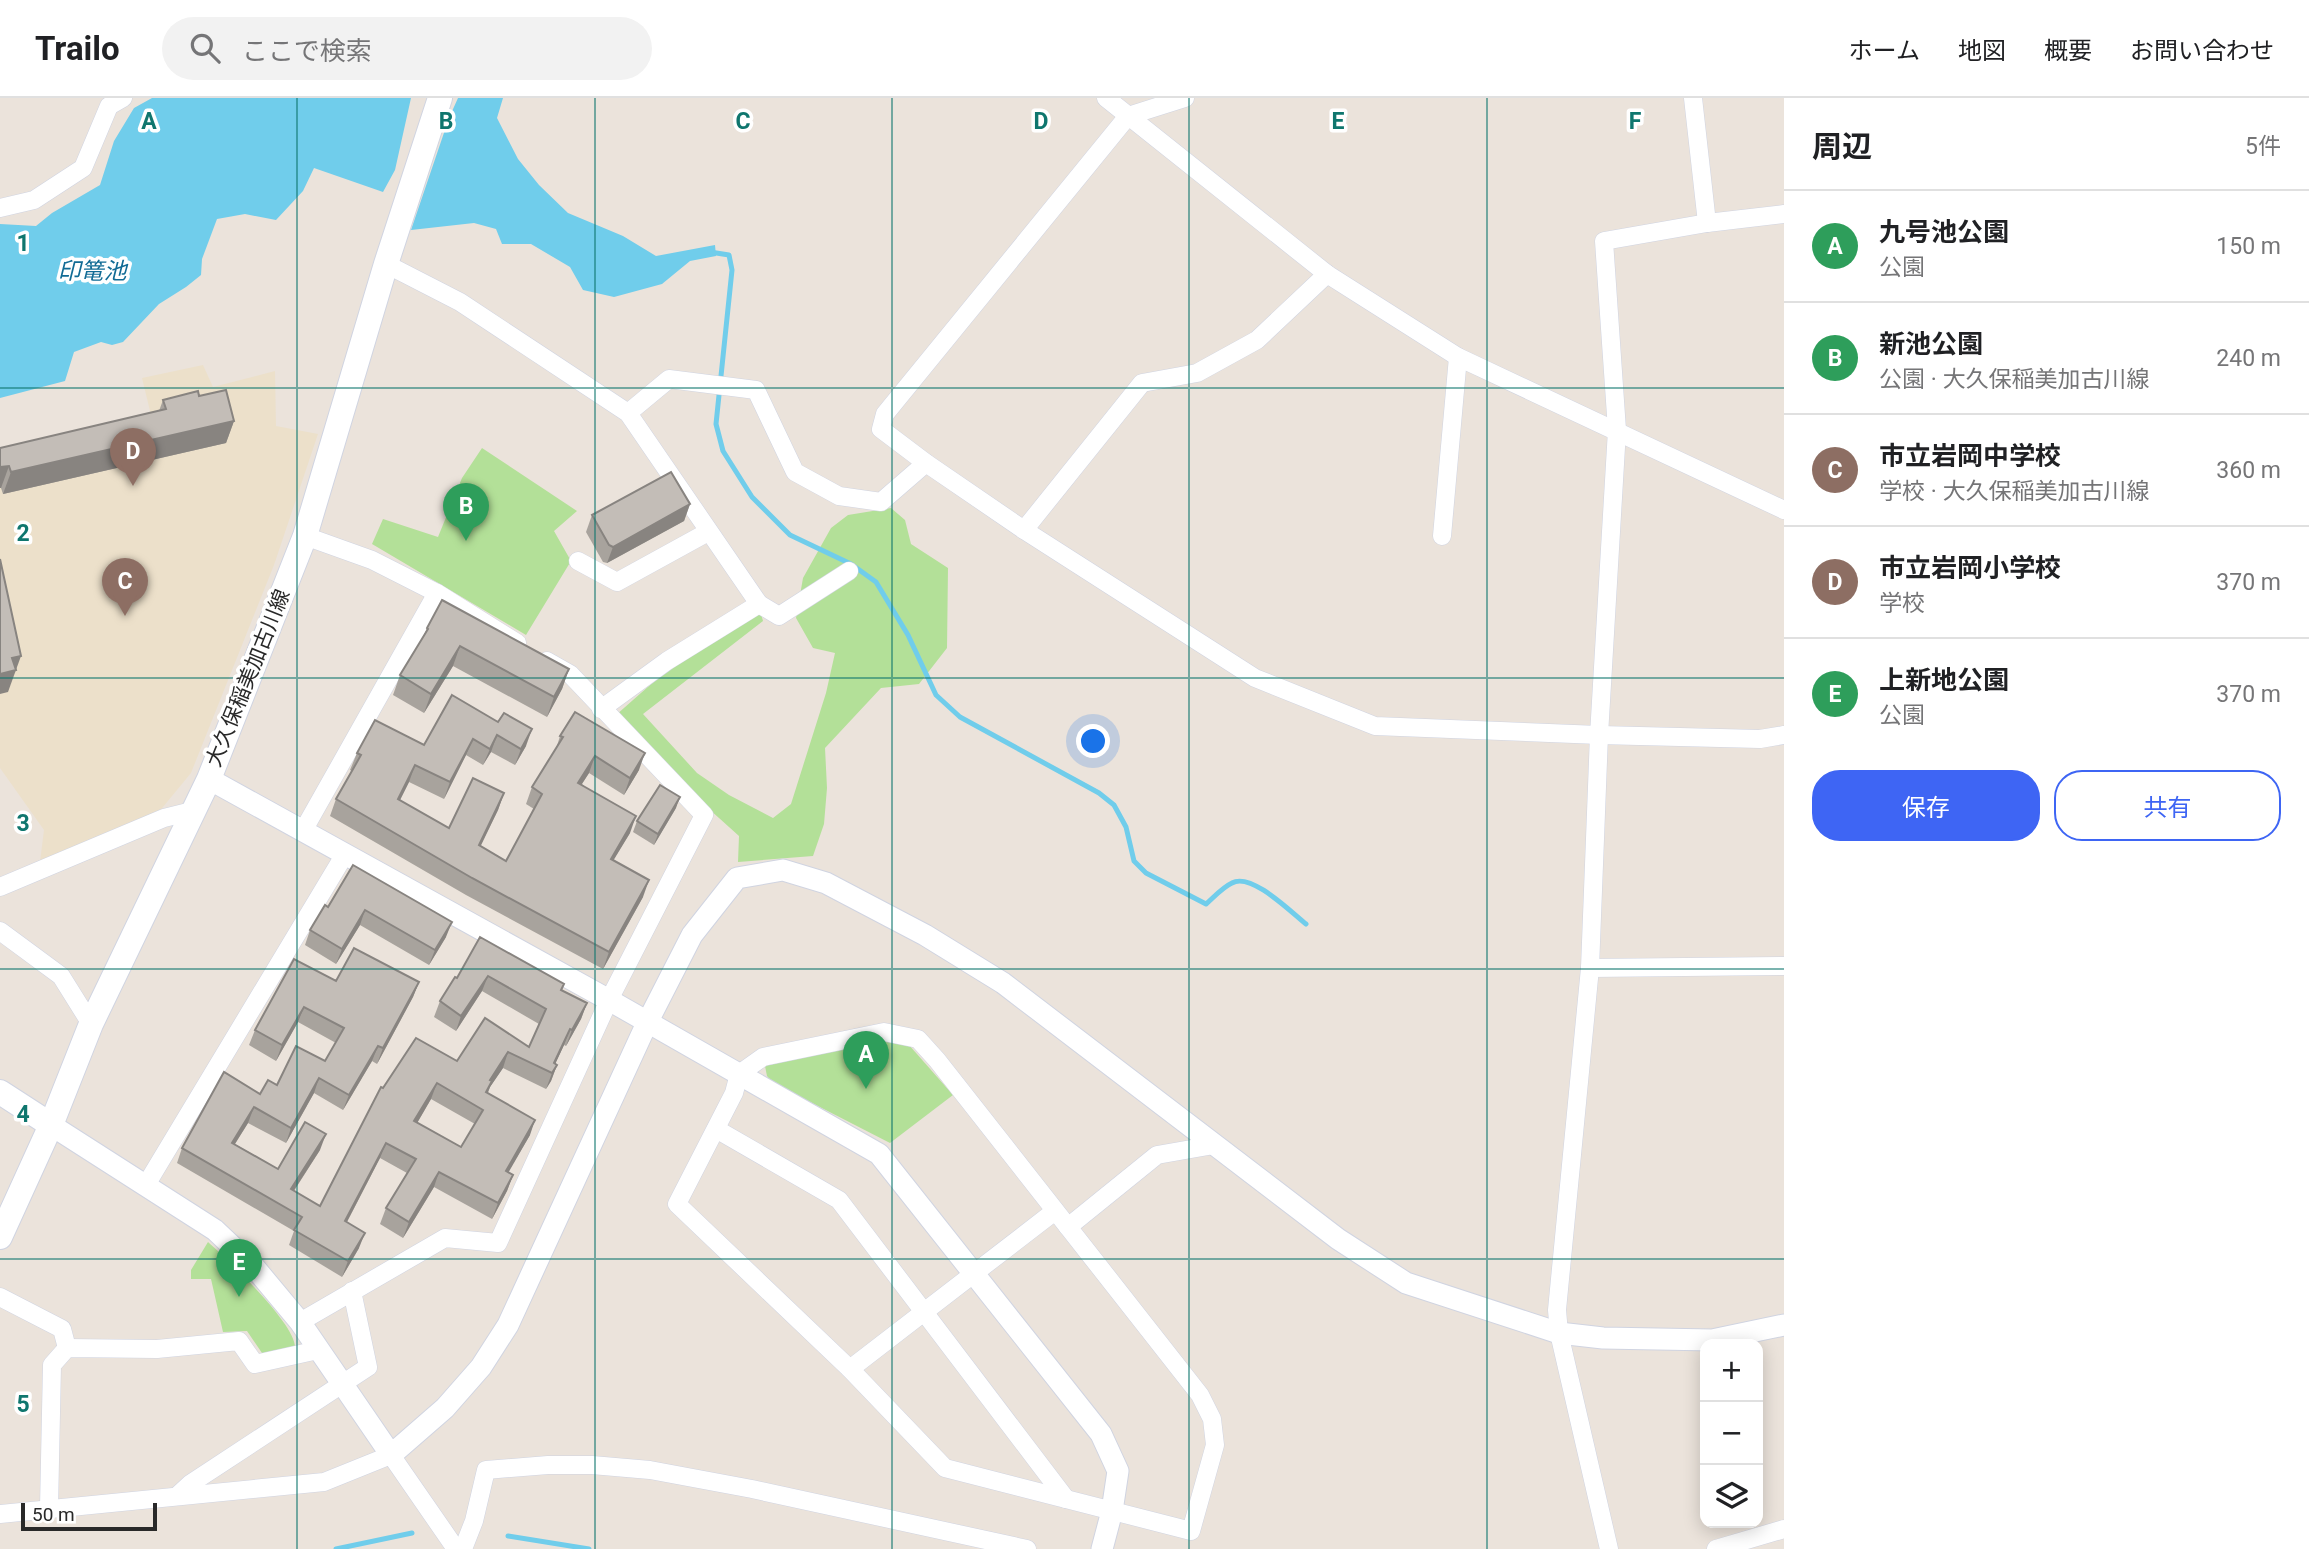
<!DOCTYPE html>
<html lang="ja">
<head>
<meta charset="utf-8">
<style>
  :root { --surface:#fff; --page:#f2f2f2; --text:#202124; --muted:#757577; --line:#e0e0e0; --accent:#3e65f4 }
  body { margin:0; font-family:Roboto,"Noto Sans JP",sans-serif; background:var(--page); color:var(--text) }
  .controls { position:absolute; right:21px; bottom:21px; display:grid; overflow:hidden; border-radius:14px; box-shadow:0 4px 18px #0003 }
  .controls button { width:63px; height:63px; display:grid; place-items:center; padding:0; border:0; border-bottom:2px solid var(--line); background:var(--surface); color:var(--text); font:35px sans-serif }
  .scale { position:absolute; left:21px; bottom:18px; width:136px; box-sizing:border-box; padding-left:7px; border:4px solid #292929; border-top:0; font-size:19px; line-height:24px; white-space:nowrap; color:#292929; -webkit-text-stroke:5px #fff; paint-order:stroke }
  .you { position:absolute; left:1094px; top:644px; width:24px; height:24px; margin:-18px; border:5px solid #fff; border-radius:50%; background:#1a73e8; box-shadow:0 0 0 10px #1a73e833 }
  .badge { display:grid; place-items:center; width:46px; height:46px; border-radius:50%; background:var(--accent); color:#fff; font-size:23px; font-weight:700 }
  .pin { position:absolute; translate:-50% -58px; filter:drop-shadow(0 2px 4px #0008) }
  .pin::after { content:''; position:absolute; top:37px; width:24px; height:21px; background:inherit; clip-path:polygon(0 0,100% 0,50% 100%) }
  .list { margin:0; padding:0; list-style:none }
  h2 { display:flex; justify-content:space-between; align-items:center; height:91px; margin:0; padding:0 28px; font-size:30px }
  h2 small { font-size:23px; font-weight:400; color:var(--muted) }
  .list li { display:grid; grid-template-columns:46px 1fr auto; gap:21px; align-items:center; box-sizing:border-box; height:112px; padding:0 28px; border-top:2px solid var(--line) }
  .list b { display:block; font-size:26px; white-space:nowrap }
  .list p { margin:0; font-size:23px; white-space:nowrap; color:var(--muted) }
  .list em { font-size:23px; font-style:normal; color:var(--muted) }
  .actions { display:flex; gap:14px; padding:21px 28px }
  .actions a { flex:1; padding:16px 0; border:2px solid var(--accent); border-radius:28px; text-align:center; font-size:24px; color:var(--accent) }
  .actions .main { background:var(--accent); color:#fff }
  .icon { flex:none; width:38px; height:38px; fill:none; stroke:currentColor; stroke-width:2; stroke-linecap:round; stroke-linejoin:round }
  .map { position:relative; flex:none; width:1784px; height:1451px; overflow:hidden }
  header { display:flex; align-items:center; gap:42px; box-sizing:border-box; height:98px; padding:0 35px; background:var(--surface); border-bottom:2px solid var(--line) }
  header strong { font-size:33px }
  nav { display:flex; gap:38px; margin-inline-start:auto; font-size:24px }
  .search { width:490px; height:63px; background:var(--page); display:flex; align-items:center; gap:18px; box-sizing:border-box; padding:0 24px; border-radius:38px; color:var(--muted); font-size:26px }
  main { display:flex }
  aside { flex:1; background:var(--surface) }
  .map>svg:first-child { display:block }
</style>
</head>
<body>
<header>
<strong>Trailo</strong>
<div class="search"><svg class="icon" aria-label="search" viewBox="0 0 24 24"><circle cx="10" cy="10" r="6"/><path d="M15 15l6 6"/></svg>ここで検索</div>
<nav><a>ホーム</a><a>地図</a><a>概要</a><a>お問い合わせ</a></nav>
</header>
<main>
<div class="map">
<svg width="1784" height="1451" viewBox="0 0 1784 1451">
  <rect width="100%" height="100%" fill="#ebe3db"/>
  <polygon fill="#ece0ca" points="203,267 213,289 275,273 276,328 318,336 274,467 191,675 158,715 40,764 44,732 0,670 0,356 151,317 142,280"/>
  <g fill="#b3e098">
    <polygon points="482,350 577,413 554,433 571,463 526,537 372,446 383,421 438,439 462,380"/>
    <path d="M891,410L905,422L911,446L948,470L947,550L919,586L881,590L825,650L827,690L824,726L813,758L738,764L739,738L709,711L616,617C655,583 712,530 761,516L763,523L643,616L697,675L729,697L773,720L791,706L826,595L835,555L813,550L796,520L803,480L831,430L848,417Z"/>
    <polygon points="885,941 909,947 953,997 890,1045 773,985 767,978 765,968 870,942"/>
    <path d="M208,1144C227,1161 295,1225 295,1249L274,1258L262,1255L247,1233L223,1234L211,1181H191V1172Z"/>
  </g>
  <g fill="#70cdeb">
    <polygon points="152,0 411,0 395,72 383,94 314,70 303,93 276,122 245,116 217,121 202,161 201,177 186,189 159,206 123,244 112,247 101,244 74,254 65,283 0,300 0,126 36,128 52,115 100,87 114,43 134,10"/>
    <polygon points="458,0 503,0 497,20 518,61 539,87 568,115 623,138 656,158 715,147 716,158 690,163 662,186 614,199 583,192 570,169 531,146 502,146 496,131 474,125 411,132 449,20"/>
  </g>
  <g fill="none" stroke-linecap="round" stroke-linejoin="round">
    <g stroke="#70cdeb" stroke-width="5">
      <path d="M710,154L729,157L732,172L716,326L723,353L752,399L790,437L851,466L876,484L908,537L936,597L960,619L1099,695L1114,707L1126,729L1134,763L1146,775L1206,806C1214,799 1223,789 1232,785C1251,774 1291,814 1306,826"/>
      <polyline points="508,1438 589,1451"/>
      <polyline points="336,1451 412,1435"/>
    </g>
    <defs>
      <g id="minor">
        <polyline points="1106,0 1327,176 1458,259 1784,412"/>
        <polyline points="1185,0 1128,18 885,316 881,331 926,365 1024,432 1255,580 1375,628 1599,637 1760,641 1784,637"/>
        <polyline points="1693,0 1707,125"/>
        <polyline points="0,110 34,102 83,70 109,8 123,0"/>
        <polyline points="386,166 460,204 628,315 759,506 667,563 601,611"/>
        <polyline points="628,315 669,281 756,292 795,374 839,398 881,404 926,365"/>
        <polyline points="1024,432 1142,285 1197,275 1257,242 1327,176"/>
        <polyline points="305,438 372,462 437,495 517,545"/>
        <polyline points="1442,438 1458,259"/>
        <polyline points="578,463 617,484 708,434"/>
        <polyline points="759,506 779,518 849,473"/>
        <polyline points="303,733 437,495"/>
        <polyline points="0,789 164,720 192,713"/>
        <polyline points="0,833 61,878 91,926"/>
        <polyline points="1590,870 1784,868"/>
        <polygon points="884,934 918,941 937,962 1200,1297 1212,1321 1215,1347 1191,1433 945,1370 850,1271 677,1106 734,995 739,976 763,959"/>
        <polyline points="716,1031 839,1102 1066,1401"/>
        <polyline points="146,1087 345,756"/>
        <polyline points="1068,1129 1157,1057 1214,1047"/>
        <polyline points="0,1199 62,1231 67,1250"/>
        <polyline points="300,1224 445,1140 498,1145 609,902 704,717 570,576 547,563"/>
        <polyline points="850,1271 1055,1113"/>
        <polyline points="177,1398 190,1386 368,1269 352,1193"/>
        <polyline points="49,1410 52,1267 67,1250 157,1251 239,1243 255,1266 318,1252"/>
        <polyline points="0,1416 324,1384 391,1357 456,1451"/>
        <polyline points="463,1451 474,1423 486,1372 548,1367 592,1367 650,1372 752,1391 1027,1451"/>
        <polyline points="1609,1451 1559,1235 1557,1212 1590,870 1599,637 1617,332 1604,143 1707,125 1784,116"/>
        <polyline points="1716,1451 1784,1431"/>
      </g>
      <g id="tertiary">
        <polyline points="209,681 609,902 879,1056 1101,1336 1118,1373 1112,1413 1102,1451"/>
        <polyline points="51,1027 215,1132 255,1170 300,1224 391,1357 445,1310 481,1269 508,1227 647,925 692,837 737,780 783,772 826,785 925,837 1003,885 1338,1141 1406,1185 1559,1235 1603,1240 1712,1242 1784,1227"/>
      </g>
      <g id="secondary">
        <polyline points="0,994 51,1027"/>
        <polyline points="0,1139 51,1027 91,926 209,681 305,438 386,166 440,0"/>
      </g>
    </defs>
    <use href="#minor" stroke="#d0d4e1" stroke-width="19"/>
    <use href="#tertiary" stroke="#d0d4e1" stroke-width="23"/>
    <use href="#secondary" stroke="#d0d4e1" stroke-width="26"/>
    <use href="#minor" stroke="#fff" stroke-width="18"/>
    <use href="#tertiary" stroke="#fff" stroke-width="21"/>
    <use href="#secondary" stroke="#fff" stroke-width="24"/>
  </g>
  <g fill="#a8a39d" fill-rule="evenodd">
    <polygon points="199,298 234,323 226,345 3,396 1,390 0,350 159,313 163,302"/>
    <polygon points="690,406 684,423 607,465 603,464 586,434 592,417"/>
    <polygon points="427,530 569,571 562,591 547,619 453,568 424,615 393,597 400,577 423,539"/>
    <polygon points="452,597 526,648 515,667 491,654 483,667 466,657 444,701 409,684 400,702 449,730 504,695 498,712 480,748 506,763 534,711 526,706 532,689 556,651 560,638 639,672 624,697 589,675 582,686 630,735 613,762 643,799 603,871 466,797 330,718 336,701 352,673 350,672 357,655 424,647"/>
    <polygon points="676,710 654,747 633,734 637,723"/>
    <polygon points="353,767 446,839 429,867 360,827 336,866 305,847 310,832 328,809"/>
    <path d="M480,839L564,886L562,892L587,905L581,921L566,948L564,947L555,966L557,967L551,983L546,991L503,970L490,989L488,995L530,1037L508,1074L513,1077L507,1093L492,1121L434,1089L403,1140L380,1126L386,1110L407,1075L380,1060L347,1124L359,1150L342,1179L289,1147L294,1133L177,1065L182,1050L260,996L325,963L336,945L298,924L276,963L249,947L255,932L336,883L419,884L413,899L377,966L372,963L343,1012L314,995L286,1045L248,1025L235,1046L278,1071L320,1052L294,1093L320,1108L383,990L457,963L529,949L539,926L482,893L456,933L434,919L440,903L457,880ZM431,1001L475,1026L461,1049L417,1025Z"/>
  </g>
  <g fill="#888480">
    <polygon points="234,323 226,345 3,396 11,374"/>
    <polygon points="9,368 1,390 0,390 0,369"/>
    <polygon points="690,406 684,423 607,465 613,449"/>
    <polygon points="460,548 453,568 424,615 431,596"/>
    <polygon points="21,558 8,594 0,596 0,576 12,560"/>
    <polygon points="569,571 562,591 547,619 554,599"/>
    <polygon points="532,631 526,648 515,667 521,651"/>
    <polygon points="497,637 491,654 483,667 490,651"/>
    <polygon points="473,641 466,657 444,701 450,684"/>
    <polygon points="645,655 639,672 624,697 630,680"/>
    <polygon points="595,658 589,675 572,701 578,685"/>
    <polygon points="415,667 409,684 392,718 398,701"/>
    <polygon points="504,695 498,712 473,764 479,747"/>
    <polygon points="680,699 676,710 654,747 658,736"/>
    <polygon points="636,718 630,735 604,778 611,761"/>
    <polygon points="649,782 643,799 603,871 609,854"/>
    <polygon points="365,812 360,827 336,866 342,851"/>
    <polygon points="452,824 446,839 429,867 435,852"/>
    <polygon points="488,878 482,893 456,933 461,918"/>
    <polygon points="419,884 413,899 377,966 383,950"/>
    <polygon points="587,905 581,921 566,948 572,932"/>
    <polygon points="304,909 298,924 276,963 282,947"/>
    <polygon points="570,931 564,947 551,975 554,965"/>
    <polygon points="378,948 372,963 343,1012 349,997"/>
    <polygon points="508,954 503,970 490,989 486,998 480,1009 490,982"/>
    <polygon points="557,967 551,983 546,991 552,975"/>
    <polygon points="319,980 314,995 286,1045 291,1030"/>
    <polygon points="437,985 431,1001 409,1039 414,1023"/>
    <polygon points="254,1009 248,1025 226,1060 232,1045"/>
    <polygon points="535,1022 530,1037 500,1089 506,1073"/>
    <polygon points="326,1036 320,1052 285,1106 291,1091"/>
    <polygon points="386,1045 380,1060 339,1139 345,1123"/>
    <polygon points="439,1074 434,1089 403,1140 409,1124"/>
    <polygon points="513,1077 507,1093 492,1121 498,1105"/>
    <polygon points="365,1135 359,1150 342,1179 348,1163"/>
  </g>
  <g fill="#c3bdb7" stroke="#888480" stroke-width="2" fill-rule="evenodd">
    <polygon points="226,292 234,323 11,374 9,368 0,369 0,350 166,311 163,302 198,293 199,298"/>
    <polygon points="671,374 690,406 613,449 609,447 592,417"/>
    <polygon points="0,461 21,558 12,560 16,572 0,576"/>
    <polygon points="442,502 569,571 554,599 460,548 431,596 400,577 428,531 427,530"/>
    <polygon points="452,597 498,624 504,615 532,631 521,651 497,637 490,651 473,641 450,684 415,667 398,701 449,730 473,680 504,695 479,747 506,763 542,696 532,689 563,639 560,638 575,614 645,655 630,680 595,658 578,685 636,718 611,761 649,782 609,854 472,780 336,701 361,657 357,655 375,622 424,647"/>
    <polygon points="660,687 680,699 658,736 637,723"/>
    <polygon points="353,767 452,824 435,852 365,812 342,851 310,832 325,807 328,809"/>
    <path d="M480,839L564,886L561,892L587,905L572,932L570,931L554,965L557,967L552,975L508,954L490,982L492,983L486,994L535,1022L506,1073L513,1077L498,1105L439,1074L409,1124L386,1110L416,1061L386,1045L345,1123L365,1135L348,1163L294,1132L302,1119L182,1050L224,974L260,996L268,982L277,987L296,948L325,963L344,930L304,909L282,947L255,932L294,861L336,883L354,850L419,884L383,950L378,948L349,997L319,980L291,1030L254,1009L232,1045L278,1071L305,1024L326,1036L291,1091L320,1108L381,989L383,990L416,940L457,963L485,920L529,949L546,911L488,878L461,918L440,903L455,879L457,880ZM437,985L483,1012L461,1049L414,1023Z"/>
  </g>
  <path fill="none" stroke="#0f766e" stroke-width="2" stroke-opacity="0.55" d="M297,0V1451M595,0V1451M892,0V1451M1189,0V1451M1487,0V1451M0,290H1784M0,580H1784M0,871H1784M0,1161H1784"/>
  <g text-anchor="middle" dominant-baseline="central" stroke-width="7" stroke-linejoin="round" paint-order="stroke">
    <g font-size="21" fill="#292929" stroke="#fff">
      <text transform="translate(248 580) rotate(-68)">大久保稲美加古川線</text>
    </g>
    <g font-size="23" font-style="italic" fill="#116b95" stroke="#fff">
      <text x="92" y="173">印篭池</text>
    </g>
  </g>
  <g font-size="23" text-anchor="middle" font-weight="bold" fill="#0f766e" stroke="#fff" stroke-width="7" stroke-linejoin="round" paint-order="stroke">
    <text x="149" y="31">A</text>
    <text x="446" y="31">B</text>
    <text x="743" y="31">C</text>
    <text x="1041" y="31">D</text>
    <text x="1338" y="31">E</text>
    <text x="1635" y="31">F</text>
    <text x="23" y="153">1</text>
    <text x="23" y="443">2</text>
    <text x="23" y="733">3</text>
    <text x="23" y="1024">4</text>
    <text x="23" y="1314">5</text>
  </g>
</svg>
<div class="controls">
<button>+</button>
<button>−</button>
<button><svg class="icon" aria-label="layers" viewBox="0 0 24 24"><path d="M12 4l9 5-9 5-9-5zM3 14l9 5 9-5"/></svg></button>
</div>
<div class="scale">50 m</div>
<div class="you"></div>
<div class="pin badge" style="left:866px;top:991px;background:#2e9e5b">A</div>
<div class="pin badge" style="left:466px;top:443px;background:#2e9e5b">B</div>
<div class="pin badge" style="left:125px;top:518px;background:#8d6e63">C</div>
<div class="pin badge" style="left:133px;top:388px;background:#8d6e63">D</div>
<div class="pin badge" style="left:239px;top:1199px;background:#2e9e5b">E</div>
</div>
<aside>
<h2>周辺<small>5件</small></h2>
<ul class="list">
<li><span class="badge" style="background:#2e9e5b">A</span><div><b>九号池公園</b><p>公園</p></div><em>150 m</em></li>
<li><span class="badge" style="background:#2e9e5b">B</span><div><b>新池公園</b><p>公園 · 大久保稲美加古川線</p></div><em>240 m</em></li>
<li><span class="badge" style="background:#8d6e63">C</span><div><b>市立岩岡中学校</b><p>学校 · 大久保稲美加古川線</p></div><em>360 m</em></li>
<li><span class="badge" style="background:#8d6e63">D</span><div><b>市立岩岡小学校</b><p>学校</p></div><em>370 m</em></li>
<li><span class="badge" style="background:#2e9e5b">E</span><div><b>上新地公園</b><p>公園</p></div><em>370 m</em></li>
</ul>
<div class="actions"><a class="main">保存</a><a>共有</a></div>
</aside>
</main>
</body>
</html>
